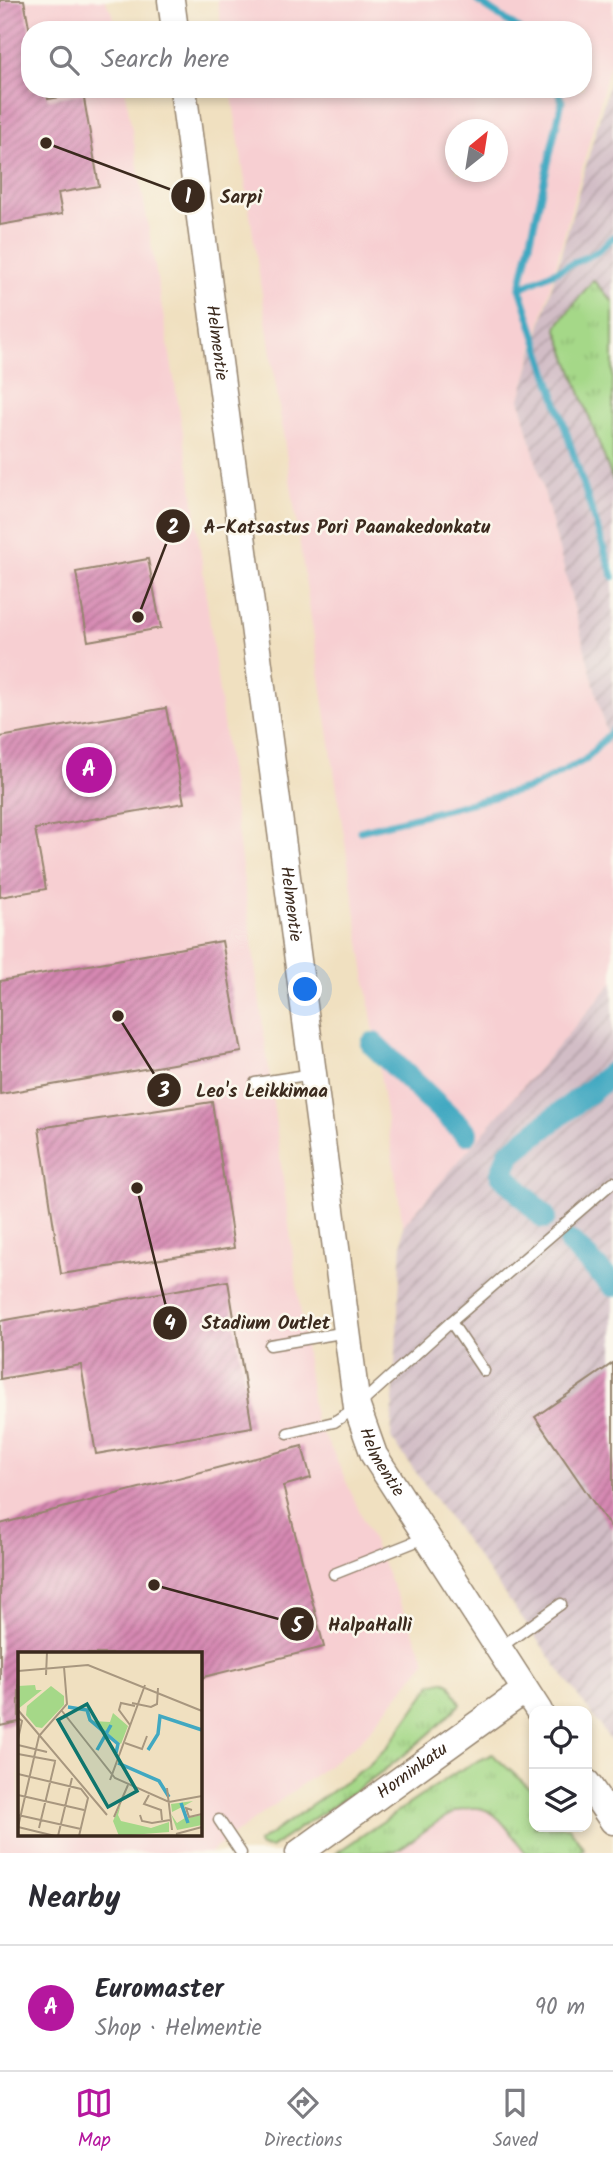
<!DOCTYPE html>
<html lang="en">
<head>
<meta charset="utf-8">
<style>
  :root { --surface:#fff; --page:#f7f7f7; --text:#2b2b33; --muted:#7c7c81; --line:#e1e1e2; --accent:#b5179e }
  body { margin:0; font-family:Kalam,sans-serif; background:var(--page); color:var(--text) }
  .controls { position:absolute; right:21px; bottom:21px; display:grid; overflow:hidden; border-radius:14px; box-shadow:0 4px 10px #0003 }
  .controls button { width:63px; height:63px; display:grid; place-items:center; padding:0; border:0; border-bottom:2px solid var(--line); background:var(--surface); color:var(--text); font:35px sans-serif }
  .compass { position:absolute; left:445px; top:119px; width:63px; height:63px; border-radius:50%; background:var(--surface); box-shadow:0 4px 10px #0003; rotate:30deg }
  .you { position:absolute; left:306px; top:990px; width:24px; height:24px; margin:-18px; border:5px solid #fff; border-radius:50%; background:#1a73e8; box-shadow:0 0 0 10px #1a73e833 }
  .badge { display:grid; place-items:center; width:46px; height:46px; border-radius:50%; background:var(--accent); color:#fff; font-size:23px; font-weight:700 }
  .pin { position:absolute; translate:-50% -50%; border:4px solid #fff; box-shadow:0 2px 7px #0006 }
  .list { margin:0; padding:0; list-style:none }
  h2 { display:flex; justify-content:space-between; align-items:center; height:91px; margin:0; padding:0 28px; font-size:30px }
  h2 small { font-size:23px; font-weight:400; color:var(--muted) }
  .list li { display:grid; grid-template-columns:46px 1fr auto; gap:21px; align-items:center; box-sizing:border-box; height:126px; padding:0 28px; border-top:2px solid var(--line) }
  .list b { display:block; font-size:26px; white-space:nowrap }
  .list p { margin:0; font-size:23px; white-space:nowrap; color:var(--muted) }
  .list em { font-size:23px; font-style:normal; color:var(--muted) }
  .icon { flex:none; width:38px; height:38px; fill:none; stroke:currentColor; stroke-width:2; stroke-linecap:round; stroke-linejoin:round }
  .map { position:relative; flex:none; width:613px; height:1853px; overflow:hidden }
  .search { position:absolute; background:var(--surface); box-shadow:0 4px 10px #0003; left:21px; right:21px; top:21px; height:77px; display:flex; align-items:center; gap:18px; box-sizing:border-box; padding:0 24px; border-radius:28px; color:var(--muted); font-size:26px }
  .sheet { height:217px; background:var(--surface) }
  nav { display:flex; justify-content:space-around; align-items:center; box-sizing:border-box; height:98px; border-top:2px solid var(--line); background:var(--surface); font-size:19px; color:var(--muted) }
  nav a { display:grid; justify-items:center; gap:4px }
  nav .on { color:var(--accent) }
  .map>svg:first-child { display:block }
</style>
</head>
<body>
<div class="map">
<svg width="613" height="1853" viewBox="0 0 613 1853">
  <defs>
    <pattern id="industrial-furrows" width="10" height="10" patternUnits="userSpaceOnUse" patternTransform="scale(1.75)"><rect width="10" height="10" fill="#d2bdc6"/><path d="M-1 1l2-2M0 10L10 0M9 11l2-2" fill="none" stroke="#ac9aa0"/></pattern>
    <pattern id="grass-tufts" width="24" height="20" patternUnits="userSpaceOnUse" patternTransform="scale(1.75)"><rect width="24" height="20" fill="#a5d888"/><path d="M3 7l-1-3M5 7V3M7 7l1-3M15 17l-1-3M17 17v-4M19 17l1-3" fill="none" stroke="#8fba75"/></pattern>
    <pattern id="building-hatch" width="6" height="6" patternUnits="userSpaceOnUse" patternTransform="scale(1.75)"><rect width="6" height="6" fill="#d688b2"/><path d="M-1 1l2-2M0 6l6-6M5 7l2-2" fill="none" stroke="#af6f90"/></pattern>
  </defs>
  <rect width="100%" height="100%" fill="#fbf7ec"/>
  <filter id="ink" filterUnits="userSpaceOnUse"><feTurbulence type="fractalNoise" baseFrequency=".0143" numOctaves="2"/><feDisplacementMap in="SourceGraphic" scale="14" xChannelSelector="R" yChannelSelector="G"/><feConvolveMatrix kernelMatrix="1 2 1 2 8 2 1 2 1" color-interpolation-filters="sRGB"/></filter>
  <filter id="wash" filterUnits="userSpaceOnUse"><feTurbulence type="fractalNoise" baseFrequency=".00686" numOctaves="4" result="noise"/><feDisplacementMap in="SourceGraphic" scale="28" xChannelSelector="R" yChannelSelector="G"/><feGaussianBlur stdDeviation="1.57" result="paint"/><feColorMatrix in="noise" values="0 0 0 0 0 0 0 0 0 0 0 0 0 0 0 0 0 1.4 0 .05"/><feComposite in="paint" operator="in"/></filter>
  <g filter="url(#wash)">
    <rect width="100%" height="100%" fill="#f0e0c0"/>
    <g fill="#f7cfd2" fill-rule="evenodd">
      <path d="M0,0H105L113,15L115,30H30V89H125L191,479L315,1422L333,1452L426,1661L361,1741L209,1853H0ZM19,1654H200V1834H19Z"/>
      <path d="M217,0H613V54L520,399L613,758V982L403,1226L231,89H583V30H222ZM456,130H498V172H456Z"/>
      <polygon points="470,1800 534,1827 578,1839 587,1853 375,1853"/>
    </g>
    <g fill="url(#industrial-furrows)">
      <polygon points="613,70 613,758 520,399"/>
      <polygon points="613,982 613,1744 391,1438 403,1226"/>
    </g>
    <g fill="url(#grass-tufts)" stroke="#708153" stroke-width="2">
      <polygon points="593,280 613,302 613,481 556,327"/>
      <path d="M443,1681L450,1684L460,1704C406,1762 335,1803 270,1848L261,1847L258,1843L369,1765L388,1746L432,1684Z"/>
      <path d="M492,1754L534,1792V1827H569L584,1849L579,1853H526C517,1842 509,1829 499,1819C466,1785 424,1837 395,1851C384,1853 350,1853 336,1853L458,1771Z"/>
    </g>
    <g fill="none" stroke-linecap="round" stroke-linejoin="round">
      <g stroke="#41a8c1" stroke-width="7">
        <polyline points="476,0 520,30"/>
        <polyline points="557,89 562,101 520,288 613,577"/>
        <polyline points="520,288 597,252 613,237"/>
        <polyline points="360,831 530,788 585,760 613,730"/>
      </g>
      <g stroke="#41a8c1" stroke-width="24">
        <polyline points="373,1044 466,1133"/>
        <polyline points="544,1217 502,1174 509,1154 613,1073"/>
        <polyline points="571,1243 613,1285"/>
      </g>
    </g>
    <g id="blocks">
      <g fill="url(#building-hatch)">
        <polygon points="0,0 24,0 30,32 30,89 46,89 48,99 83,93 99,186 58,193 62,214 0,225"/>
        <polygon points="148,559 161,628 88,641 76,572"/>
        <polygon points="166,708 184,803 35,829 46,889 0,897 0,737"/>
        <polygon points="222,941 242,1052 0,1094 0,981"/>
        <polygon points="212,1102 234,1248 61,1274 39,1128"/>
        <polygon points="228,1281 252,1427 96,1454 81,1365 0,1379 0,1321"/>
        <polygon points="613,1363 613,1531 535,1417"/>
        <polygon points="302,1446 311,1478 283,1486 324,1647 200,1678 200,1654 19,1654 19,1722 0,1726 0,1524"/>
      </g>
    </g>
  </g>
  <g filter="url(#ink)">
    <use href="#blocks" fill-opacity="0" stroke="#96856f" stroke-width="2"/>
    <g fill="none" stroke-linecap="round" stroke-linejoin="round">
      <defs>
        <g id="service">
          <polyline points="255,1083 313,1074"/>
          <polyline points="451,1322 484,1371"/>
          <polyline points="270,1345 347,1332"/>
          <polyline points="288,1433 334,1422 357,1407 451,1322 613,1182"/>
          <polyline points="334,1574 427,1537"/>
          <polyline points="498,1649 561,1604"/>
          <polyline points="219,1820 241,1853"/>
        </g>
        <g id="tertiary">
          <polyline points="171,0 175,30"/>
          <path id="s1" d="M183,89L357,1407L374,1455L539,1711"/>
          <polyline points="587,1783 613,1821"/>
          <path id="s2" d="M299,1853L525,1690"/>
        </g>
      </defs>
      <use href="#service" stroke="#96856f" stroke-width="13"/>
      <use href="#tertiary" stroke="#96856f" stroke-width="29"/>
      <use href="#service" stroke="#fff" stroke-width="10"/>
      <use href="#tertiary" stroke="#fff" stroke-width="26"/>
    </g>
  </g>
  <g text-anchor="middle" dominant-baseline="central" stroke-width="5" stroke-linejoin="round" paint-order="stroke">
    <g font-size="18" fill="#3b2a1e" stroke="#fbf7ec">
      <text stroke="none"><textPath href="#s1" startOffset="256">Helmentie</textPath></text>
      <text stroke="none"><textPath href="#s1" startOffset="822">Helmentie</textPath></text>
      <text stroke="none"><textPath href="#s1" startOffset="1390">Helmentie</textPath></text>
      <text stroke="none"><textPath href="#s2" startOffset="140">Horninkatu</textPath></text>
    </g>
  </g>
  <g transform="translate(18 1652)">
    <rect width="184" height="184" fill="#f0e0c0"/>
    <path d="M17,33L18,38H24L0,57V34ZM95,61L110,74L103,92L75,69L92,70ZM175,149L166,154L169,166L184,163V173L159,178L153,162L159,171L167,166L164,155L154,160L153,152ZM103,152L100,163L103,169L133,176L151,170V180L101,184L95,169Z" fill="#a5d888"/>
    <path d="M33,34L46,44V53L24,76L18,75L8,63L9,54Z" fill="#a5d888"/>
    <path fill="none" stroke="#41a8c1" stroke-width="3.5" d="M50,55L69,58L72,68L100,92L98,101M79,98L93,73M130,98L140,82L142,64L184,78M100,111L141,129L151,145M163,151L170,171"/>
    <path fill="none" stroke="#a8977f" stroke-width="2" d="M0,19L70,13L184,59M28,23L29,0M114,51L133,55L139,52L140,36M0,58L89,163M44,59L97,126L151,150L184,144M0,66L4,69L0,87M112,73L101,58L103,51L117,54M107,91L124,97L129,84M0,93L29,100M0,102L38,109M0,122L63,137L70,146L61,184M92,128L127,33M149,136L154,178M0,143L66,158M131,143L126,152L143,158L144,168M174,158L168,156L171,165L184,162M0,163L63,177M122,163L124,169L134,171L152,168M96,165L110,133M0,175L21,84L49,52L46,15M0,175L37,184M21,176L37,110M158,182L184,175M40,184L54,126"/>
    <path fill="#0f766e" fill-opacity="0.15" stroke="#0f766e" stroke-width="3.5" d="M69,52L119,139L90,155L40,68Z"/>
    <rect width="184" height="184" fill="none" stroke="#3b2a1e" stroke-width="3.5"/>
  </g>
  <path fill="none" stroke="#3b2a1e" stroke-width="2.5" d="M46 143L188 196M138 617L173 526M118 1016L164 1090M137 1188L170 1323M154 1585L297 1624"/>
  <g fill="#3b2a1e" stroke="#fbf7ec" stroke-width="2.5">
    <circle cx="46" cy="143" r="7"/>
    <circle cx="138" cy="617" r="7"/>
    <circle cx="118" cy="1016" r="7"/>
    <circle cx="137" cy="1188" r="7"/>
    <circle cx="154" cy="1585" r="7"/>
    <circle cx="188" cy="196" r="18"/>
    <circle cx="173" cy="526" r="18"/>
    <circle cx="164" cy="1090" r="18"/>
    <circle cx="170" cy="1323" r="18"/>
    <circle cx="297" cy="1624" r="18"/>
  </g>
  <g font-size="21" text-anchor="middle" font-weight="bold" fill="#fff">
    <text x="188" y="203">1</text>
    <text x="173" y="534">2</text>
    <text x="164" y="1097">3</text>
    <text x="170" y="1330">4</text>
    <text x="297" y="1632">5</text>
  </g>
  <g font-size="19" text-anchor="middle" font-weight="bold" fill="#3b2a1e" stroke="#fbf7ec" stroke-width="5" stroke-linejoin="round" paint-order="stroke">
    <text x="241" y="203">Sarpi</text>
    <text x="347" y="533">A-Katsastus Pori Paanakedonkatu</text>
    <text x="262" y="1097">Leo's Leikkimaa</text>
    <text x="266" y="1329">Stadium Outlet</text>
    <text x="370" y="1631">HalpaHalli</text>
  </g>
</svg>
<div class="controls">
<button><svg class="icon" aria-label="locate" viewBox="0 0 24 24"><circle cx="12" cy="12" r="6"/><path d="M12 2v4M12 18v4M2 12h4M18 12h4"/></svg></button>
<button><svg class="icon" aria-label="layers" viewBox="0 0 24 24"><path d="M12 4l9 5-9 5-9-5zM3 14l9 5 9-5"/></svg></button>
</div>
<svg class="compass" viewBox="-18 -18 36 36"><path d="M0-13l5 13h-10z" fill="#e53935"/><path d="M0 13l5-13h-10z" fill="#7c7c81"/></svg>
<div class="you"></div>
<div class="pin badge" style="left:89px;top:770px">A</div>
<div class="search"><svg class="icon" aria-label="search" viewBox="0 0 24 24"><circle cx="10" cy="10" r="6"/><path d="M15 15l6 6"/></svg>Search here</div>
</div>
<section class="sheet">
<h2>Nearby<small></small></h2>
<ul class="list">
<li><span class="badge">A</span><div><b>Euromaster</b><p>Shop · Helmentie</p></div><em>90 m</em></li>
</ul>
</section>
<nav>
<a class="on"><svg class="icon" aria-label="map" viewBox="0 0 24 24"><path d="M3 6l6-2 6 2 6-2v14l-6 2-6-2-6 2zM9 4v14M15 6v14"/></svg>Map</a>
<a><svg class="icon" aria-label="directions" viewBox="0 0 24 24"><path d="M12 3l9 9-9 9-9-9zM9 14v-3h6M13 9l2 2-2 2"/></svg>Directions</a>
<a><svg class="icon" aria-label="saved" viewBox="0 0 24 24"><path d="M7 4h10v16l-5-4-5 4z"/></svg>Saved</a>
</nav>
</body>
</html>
